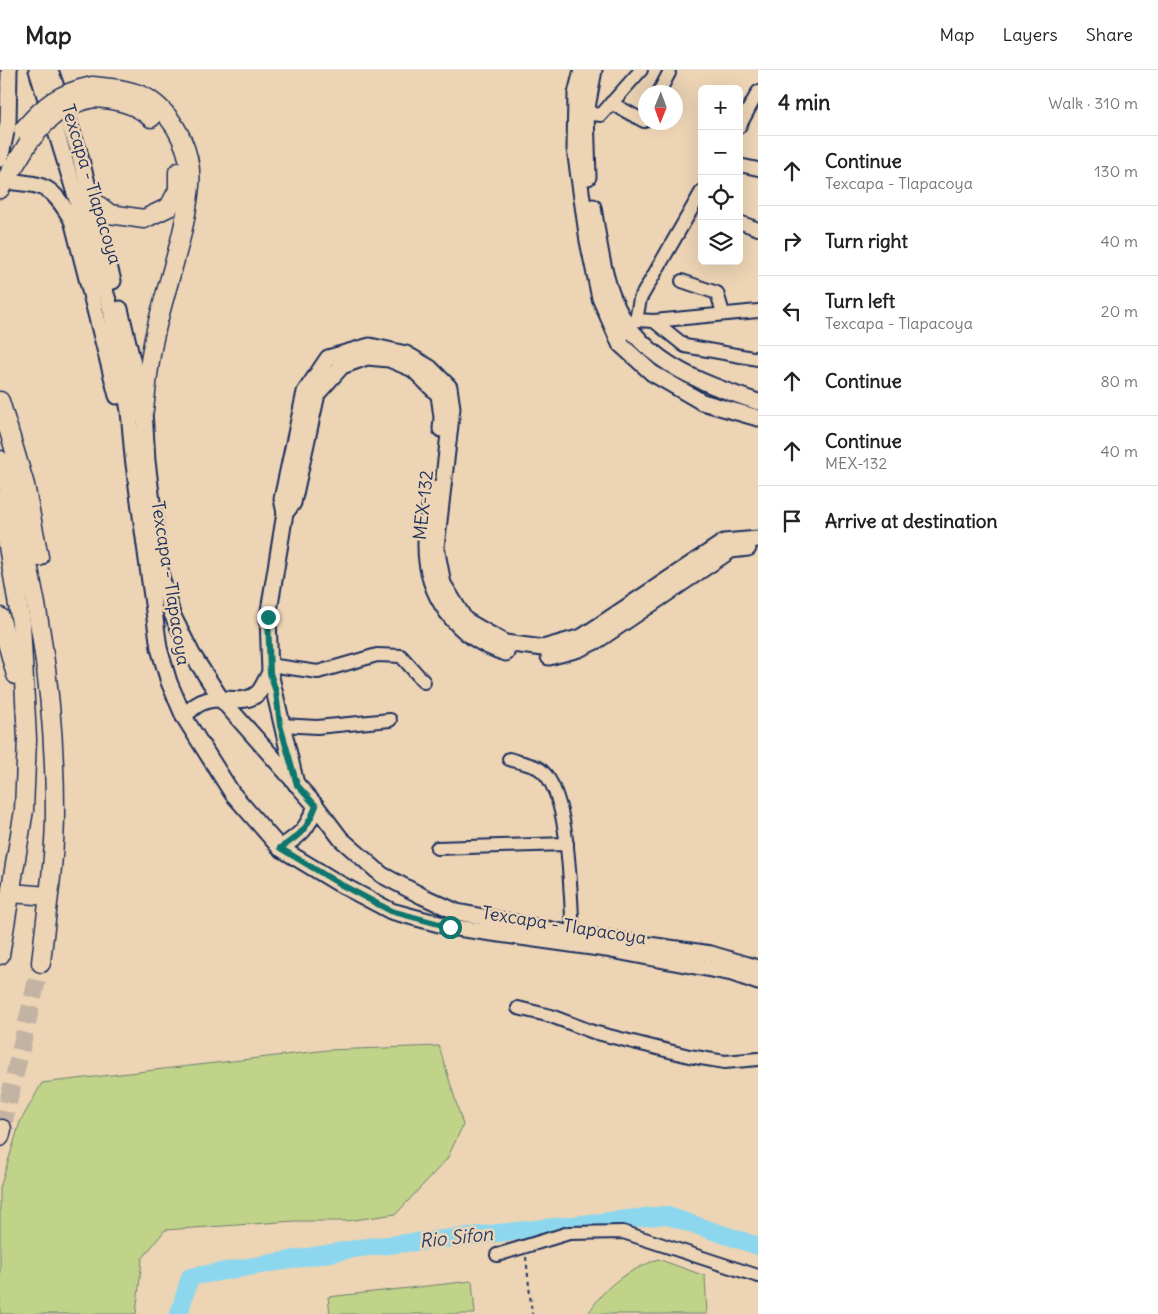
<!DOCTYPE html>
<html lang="en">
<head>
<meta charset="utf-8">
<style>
  :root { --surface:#fff; --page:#f2f2f2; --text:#222; --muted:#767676; --line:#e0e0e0 }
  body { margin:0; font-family:Delius,sans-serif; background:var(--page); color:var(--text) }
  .controls { position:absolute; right:15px; top:15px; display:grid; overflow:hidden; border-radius:8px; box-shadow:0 5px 20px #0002 }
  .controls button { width:45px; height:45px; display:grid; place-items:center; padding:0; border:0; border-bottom:1px solid var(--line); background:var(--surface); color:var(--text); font:25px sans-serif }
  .compass { position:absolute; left:638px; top:15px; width:45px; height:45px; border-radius:50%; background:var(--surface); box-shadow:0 5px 20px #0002; rotate:181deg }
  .stop { position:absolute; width:15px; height:15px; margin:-11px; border:4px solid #0f766e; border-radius:50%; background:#fff }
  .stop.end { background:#0f766e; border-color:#fff; box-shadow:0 1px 5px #0008 }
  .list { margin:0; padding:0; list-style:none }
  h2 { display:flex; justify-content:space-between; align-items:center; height:65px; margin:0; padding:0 20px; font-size:21px }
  h2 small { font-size:16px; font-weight:400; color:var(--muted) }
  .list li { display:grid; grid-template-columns:32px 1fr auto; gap:15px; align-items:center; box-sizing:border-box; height:70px; padding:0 20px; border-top:1px solid var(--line) }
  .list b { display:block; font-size:19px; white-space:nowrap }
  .list p { margin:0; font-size:16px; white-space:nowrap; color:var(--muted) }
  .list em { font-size:16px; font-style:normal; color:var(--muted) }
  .icon { flex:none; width:28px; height:28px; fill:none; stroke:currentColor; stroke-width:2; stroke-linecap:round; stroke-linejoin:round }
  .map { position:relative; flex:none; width:758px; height:1244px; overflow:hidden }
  header { display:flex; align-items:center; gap:30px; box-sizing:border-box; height:70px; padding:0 25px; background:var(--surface); border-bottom:1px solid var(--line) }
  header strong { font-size:24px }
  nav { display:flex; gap:28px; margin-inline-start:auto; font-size:18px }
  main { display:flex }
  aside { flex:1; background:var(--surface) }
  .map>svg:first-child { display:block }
</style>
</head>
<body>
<header>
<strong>Map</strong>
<nav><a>Map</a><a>Layers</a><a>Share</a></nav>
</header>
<main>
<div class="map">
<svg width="758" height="1244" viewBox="0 0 758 1244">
  <rect width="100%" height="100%" fill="#ecd4b4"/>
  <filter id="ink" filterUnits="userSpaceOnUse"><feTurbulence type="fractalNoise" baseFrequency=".02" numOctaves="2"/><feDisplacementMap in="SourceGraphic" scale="10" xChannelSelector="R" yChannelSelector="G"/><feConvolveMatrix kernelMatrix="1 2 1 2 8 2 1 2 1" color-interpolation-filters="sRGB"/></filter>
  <g filter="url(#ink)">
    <g fill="#c1d388" stroke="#6e8173">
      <polygon points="439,976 463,1055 447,1089 396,1144 347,1151 295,1151 165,1160 142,1189 136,1244 0,1244 0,1118 20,1052 42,1013 328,980"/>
      <path d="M658,1189L705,1206L707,1244H588C608,1212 625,1203 658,1189Z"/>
      <polygon points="472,1211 475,1244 330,1244 328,1227"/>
    </g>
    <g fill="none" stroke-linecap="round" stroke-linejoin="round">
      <polyline stroke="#8dd7ee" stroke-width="18" points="179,1244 190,1207 360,1178 665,1145 758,1176"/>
      <polyline stroke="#c2b3a3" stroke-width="18" stroke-dasharray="18 9" stroke-linecap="butt" points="2,1059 41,893"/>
      <defs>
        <g id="minor">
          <polyline points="659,22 669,3"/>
          <polyline points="611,33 644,51 646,47"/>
          <polyline points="586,43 601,45 641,0"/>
          <polyline points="739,57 758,22"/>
          <polyline points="739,95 758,99"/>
          <polyline points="739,152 758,159"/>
          <polyline points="682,211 717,223 723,243"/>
          <polyline points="636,250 654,251 758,241"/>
          <polyline points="654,251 685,276 758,289"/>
          <polyline points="620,274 626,255 636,250 640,229 702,121"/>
          <polyline points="269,595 318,602 377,585 401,586 424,612"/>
          <polyline points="281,655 317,657 390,650"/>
          <path d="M509,689C518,692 530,694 538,698C571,717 570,828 573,864"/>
          <polyline points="437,778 567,774"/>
          <polyline points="518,938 551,946 593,962 689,986 725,992 758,989"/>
          <polyline points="497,1185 569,1163 623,1162 758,1206"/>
        </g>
        <g id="major">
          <polyline points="37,0 111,240 129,341 133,387 159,578 169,612 184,647 232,723 280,778 338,813 391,841 450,857 606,879 732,903 758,912"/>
          <polyline points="50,0 78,79 113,211"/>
          <polyline points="582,0 576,24 575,79 588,171 600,228 620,274 652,303 702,332 758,348"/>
          <polyline points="0,89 8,53 9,0"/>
          <polyline points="588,107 586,43 594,0"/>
          <path d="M5,111C46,115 50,114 72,150L117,326"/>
          <path d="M593,137C598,166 601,195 611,223C634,289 698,312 758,332"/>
          <polyline points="120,239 144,340 147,391 161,506 172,544 192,584 221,629 316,736 341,769 382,805 422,826 457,842 573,864 711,884 758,898"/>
          <path d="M433,419C430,437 426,456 426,473C425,525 456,568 506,583"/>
          <polyline points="285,443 293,433 317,324 342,296 367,287 389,289 413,299 439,325 442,347 441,359"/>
          <polyline points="549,587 579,579 598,570 731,480 748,478"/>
          <path d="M184,647C210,613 239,641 258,623C263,618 266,609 270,603"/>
          <polyline points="296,714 270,603 268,547 285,443 282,429 305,322 328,288 370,276 406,284 430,298 449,317 452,338 436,477 443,514 465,550 505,573 543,578 582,567 724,472 758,469"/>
          <path d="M280,778C301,765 307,759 316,736"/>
        </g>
        <g id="highway">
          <path d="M92,16C110,18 135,19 150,30C177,49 193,85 190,116C185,167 166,215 155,264C149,289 147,315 144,340"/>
          <path d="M94,28C113,29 137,34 151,48"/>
          <polyline points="0,119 29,72"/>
          <polyline points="90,129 110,144 144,149 169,137 178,120 178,102"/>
          <polyline points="0,331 25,415 39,487"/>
          <path d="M0,390C36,504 55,623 55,742C55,792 46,843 41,893"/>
          <polyline points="0,429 21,553 27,669 24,740 0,885"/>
          <polyline points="0,547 16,605"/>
          <polyline points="11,823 48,826"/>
          <polyline points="0,1067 2,1059"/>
        </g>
      </defs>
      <use href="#minor" stroke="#1b2f5e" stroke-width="16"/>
      <use href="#major" stroke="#1b2f5e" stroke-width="19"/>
      <use href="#highway" stroke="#1b2f5e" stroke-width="21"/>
      <polyline stroke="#1b2f5e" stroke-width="2" stroke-dasharray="4 4" stroke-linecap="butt" points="526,1187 532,1244"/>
      <use href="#minor" stroke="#ecd4b4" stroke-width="12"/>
      <use href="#major" stroke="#ecd4b4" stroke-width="15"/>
      <use href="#highway" stroke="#ecd4b4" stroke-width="18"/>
      <defs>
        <g id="highway-bridge">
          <path d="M23,60C44,35 59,23 92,16"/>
          <path d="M29,72C49,47 61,35 94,28"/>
        </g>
      </defs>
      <use href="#highway-bridge" stroke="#1b2f5e" stroke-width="21" stroke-linecap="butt"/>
      <use href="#highway-bridge" stroke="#ecd4b4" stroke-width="18"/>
    </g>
  </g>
  <g fill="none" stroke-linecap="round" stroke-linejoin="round" filter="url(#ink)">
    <path stroke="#0f766e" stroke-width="6" d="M268,547L270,603L276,622L280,655L297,715L316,736C307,759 301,765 280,778L338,813L391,841L450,857"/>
  </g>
  <g text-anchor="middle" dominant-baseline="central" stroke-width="5" stroke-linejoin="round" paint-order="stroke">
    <g font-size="18" fill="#1b2f5e" stroke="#ecd4b4">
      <text transform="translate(92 114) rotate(73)">Texcapa - Tlapacoya</text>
      <text transform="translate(423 435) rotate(-84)">MEX-132</text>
      <text transform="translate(171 513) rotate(81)">Texcapa - Tlapacoya</text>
      <text transform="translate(564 855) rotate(9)">Texcapa - Tlapacoya</text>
    </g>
    <g font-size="19" font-style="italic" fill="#26406c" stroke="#ecd4b4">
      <text transform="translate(456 1167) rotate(-6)">Rio Sifon</text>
    </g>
  </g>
</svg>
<div class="controls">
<button>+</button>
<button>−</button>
<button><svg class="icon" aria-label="locate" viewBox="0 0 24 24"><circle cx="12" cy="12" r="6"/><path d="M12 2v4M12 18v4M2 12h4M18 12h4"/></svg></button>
<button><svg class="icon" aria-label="layers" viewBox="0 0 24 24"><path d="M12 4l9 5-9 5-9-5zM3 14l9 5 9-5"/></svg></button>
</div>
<svg class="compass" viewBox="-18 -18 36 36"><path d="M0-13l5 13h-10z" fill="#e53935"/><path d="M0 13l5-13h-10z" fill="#767676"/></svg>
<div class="stop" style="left:450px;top:857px"></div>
<div class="stop end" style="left:268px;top:547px"></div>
</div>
<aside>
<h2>4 min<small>Walk · 310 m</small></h2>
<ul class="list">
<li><svg class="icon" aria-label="ahead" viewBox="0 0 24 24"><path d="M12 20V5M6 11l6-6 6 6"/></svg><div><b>Continue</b><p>Texcapa - Tlapacoya</p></div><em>130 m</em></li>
<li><svg class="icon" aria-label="right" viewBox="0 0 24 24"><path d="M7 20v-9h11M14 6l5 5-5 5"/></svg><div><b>Turn right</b></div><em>40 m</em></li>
<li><svg class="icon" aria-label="left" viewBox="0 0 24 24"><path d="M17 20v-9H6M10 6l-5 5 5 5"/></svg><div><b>Turn left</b><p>Texcapa - Tlapacoya</p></div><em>20 m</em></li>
<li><svg class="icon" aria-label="ahead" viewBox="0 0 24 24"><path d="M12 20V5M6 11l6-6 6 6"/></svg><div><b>Continue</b></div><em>80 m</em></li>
<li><svg class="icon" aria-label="ahead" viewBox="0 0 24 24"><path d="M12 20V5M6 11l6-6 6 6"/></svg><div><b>Continue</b><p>MEX-132</p></div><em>40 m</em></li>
<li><svg class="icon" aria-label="arrive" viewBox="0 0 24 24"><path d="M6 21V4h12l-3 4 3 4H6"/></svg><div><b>Arrive at destination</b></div></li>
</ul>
</aside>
</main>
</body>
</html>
